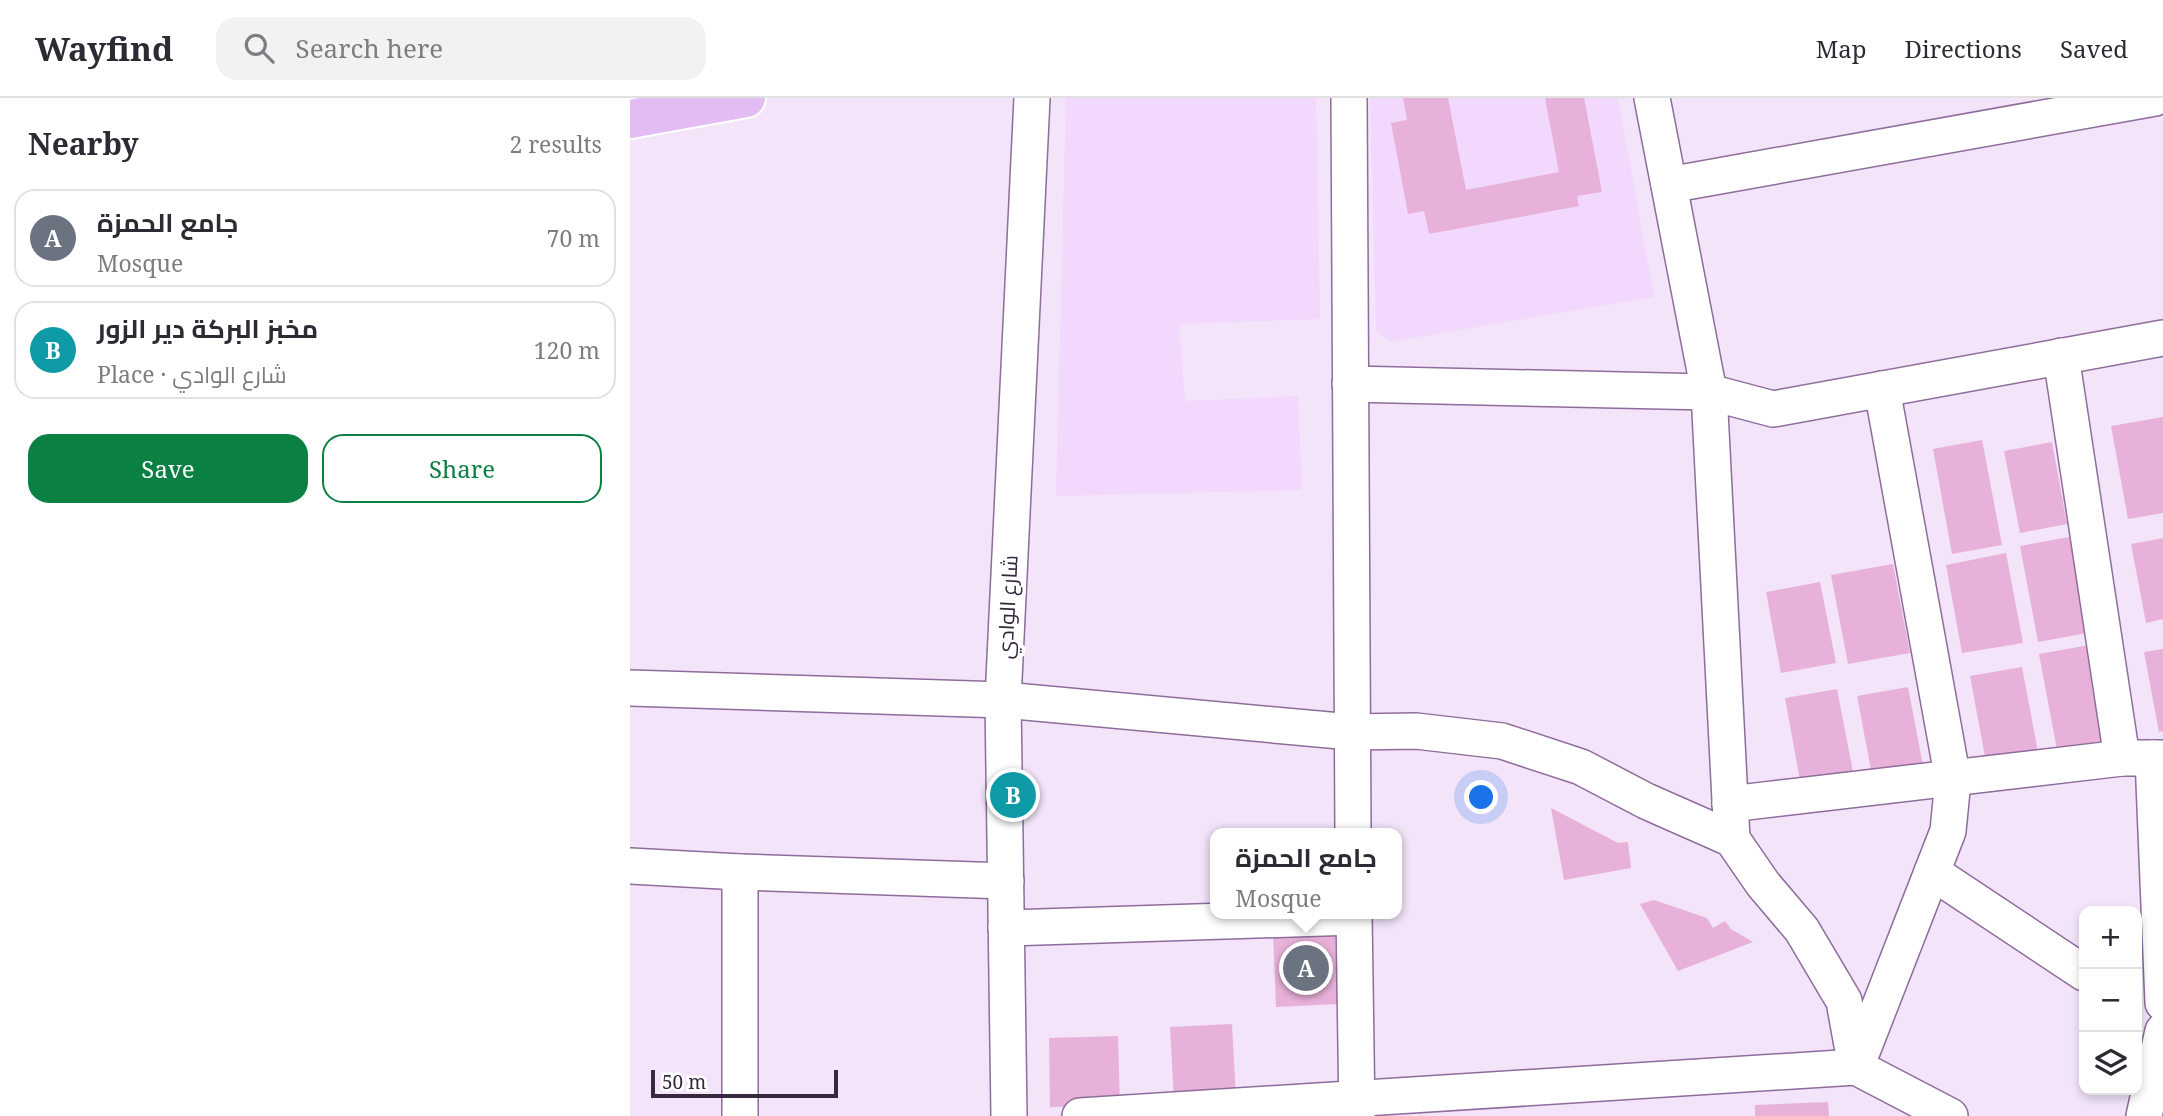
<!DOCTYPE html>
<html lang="en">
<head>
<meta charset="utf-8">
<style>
  :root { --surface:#fff; --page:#f2f2f3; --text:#2b2b33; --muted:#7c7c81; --line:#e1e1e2; --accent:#0b8043 }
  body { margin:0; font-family:"Noto Serif",Cairo,serif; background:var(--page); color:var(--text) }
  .controls { position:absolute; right:21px; bottom:21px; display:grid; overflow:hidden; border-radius:14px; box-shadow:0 4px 10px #0003 }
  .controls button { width:63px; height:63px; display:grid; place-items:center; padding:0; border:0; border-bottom:2px solid var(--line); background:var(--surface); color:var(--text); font:35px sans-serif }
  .scale { position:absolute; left:21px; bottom:18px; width:187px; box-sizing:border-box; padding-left:7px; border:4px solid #37283d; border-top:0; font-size:19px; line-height:24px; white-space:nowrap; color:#37283d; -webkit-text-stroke:5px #fff; paint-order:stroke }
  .you { position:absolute; left:852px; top:700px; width:24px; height:24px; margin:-18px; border:5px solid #fff; border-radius:50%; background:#1a73e8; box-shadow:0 0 0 10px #1a73e833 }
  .badge { display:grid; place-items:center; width:46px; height:46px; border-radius:50%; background:var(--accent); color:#fff; font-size:23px; font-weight:700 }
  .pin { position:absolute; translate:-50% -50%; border:4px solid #fff; box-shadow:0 2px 7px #0006 }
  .popup { position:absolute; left:580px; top:730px; width:192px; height:91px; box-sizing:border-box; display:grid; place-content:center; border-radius:14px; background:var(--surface); filter:drop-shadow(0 2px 5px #0005); font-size:23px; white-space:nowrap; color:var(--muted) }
  .popup b { font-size:26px; color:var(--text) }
  .popup::after { content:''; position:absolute; left:50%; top:100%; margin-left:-14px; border:14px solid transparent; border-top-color:var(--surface) }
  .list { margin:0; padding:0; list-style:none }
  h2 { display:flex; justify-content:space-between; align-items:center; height:91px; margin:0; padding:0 28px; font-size:30px }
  h2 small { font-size:23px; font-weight:400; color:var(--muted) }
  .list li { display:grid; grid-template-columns:46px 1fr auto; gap:21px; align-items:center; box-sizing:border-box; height:98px; margin:0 14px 14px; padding:0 14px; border:2px solid var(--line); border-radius:21px }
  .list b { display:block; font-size:26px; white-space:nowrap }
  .list p { margin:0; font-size:23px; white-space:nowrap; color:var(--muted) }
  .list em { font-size:23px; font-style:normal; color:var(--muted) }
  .actions { display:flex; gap:14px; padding:21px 28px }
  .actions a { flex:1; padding:16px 0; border:2px solid var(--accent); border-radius:21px; text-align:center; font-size:24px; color:var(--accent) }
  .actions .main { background:var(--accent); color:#fff }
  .icon { flex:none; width:38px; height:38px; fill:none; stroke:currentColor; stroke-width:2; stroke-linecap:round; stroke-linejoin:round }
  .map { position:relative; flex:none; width:1533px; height:1018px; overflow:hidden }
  header { display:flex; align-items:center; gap:42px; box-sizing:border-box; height:98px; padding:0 35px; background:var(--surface); border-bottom:2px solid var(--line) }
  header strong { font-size:33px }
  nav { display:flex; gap:38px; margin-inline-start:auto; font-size:24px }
  .search { width:490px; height:63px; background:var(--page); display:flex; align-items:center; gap:18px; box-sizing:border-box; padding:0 24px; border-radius:21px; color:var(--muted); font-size:26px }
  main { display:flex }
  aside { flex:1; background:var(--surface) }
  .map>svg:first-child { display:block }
</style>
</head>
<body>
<header>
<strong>Wayfind</strong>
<div class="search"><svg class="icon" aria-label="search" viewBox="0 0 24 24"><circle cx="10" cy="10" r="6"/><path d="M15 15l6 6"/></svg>Search here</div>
<nav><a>Map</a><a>Directions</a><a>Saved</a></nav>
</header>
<main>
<aside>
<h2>Nearby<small>2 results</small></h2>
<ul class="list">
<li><span class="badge" style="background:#6b7280">A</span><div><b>جامع الحمزة</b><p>Mosque</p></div><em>70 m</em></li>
<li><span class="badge" style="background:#0f9aa8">B</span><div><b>مخبز البركة دير الزور</b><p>Place · شارع الوادي</p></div><em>120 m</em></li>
</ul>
<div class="actions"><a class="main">Save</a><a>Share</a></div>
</aside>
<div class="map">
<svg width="1533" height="1018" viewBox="0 0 1533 1018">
  <rect width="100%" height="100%" fill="#f3e4f9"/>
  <g fill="#f1d8fc">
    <polygon points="436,0 686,0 690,221 549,226 555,303 668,298 672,392 426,398"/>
    <polygon points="740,0 988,0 1024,199 759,244 746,231"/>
  </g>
  <g fill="#e8b1da">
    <polygon points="773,0 818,0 836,92 929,74 915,0 954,0 972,94 947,98 949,108 799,136 794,113 778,116 761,25 777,22"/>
    <polygon points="1533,319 1533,415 1498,421 1481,328"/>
    <polygon points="1352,342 1372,447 1322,456 1303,351"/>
    <polygon points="1422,344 1437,426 1390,435 1374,353"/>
    <polygon points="1445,438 1463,534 1408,544 1390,448"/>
    <polygon points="1533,440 1533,521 1516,525 1501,446"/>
    <polygon points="1376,455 1393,545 1332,555 1316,467"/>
    <polygon points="1263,466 1280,555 1218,566 1201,477"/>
    <polygon points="1190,484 1206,565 1151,575 1136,494"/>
    <polygon points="1465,546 1483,642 1427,652 1409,556"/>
    <polygon points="1533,551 1533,633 1529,634 1514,554"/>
    <polygon points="1392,569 1408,654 1356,664 1340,578"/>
    <polygon points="1278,589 1293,667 1242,677 1227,598"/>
    <polygon points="1207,591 1224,679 1171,688 1155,600"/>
    <polygon points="921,710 988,745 998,744 1001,770 934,782"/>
    <polygon points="1024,802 1077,820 1083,830 1095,823 1101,831 1123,844 1048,873 1010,806"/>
    <polygon points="705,831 708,906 646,909 643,834"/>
    <polygon points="602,926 606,1000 544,1003 540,929"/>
    <polygon points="488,938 490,1008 420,1009 419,940"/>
    <polygon points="1198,1004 1199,1018 1125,1018 1125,1007"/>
  </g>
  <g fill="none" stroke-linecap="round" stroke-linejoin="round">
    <defs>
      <g id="minor">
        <polyline points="719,0 723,735"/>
        <polyline points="1022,0 1079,294 1102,741"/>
        <polyline points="1039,87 1525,0"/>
        <polyline points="1431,258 1492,660"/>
        <polyline points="720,286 1079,294 1143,311 1533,240"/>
        <polyline points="0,590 373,602 721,634 786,633 872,643 951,669 1016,703 1102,741 1133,786 1172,832 1214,903 1226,969"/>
        <polyline points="1523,660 1533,905"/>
        <polyline points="1100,706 1492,660 1533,660"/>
        <polyline points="0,768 110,774 376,783"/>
        <polyline points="110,774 110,1018"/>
        <polyline points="1302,774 1454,875"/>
        <polyline points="724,816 727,1018"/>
        <polyline points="376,830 724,819"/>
        <polyline points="1226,969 1318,733 1323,682 1252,291"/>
        <polyline points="379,1018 373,602 402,0"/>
        <polyline points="450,1018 1226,969 1320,1018"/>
        <polyline points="1514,1018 1533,933"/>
      </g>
      <polyline id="major" points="0,21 116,0"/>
    </defs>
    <use href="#minor" stroke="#8e6c9c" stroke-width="38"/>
    <use href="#major" stroke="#fff" stroke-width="42"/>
    <use href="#minor" stroke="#fff" stroke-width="35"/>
    <use href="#major" stroke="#e4bcf4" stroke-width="38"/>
  </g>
  <g text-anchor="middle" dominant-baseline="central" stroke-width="7" stroke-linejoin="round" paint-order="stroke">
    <g font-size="21" fill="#37283d" stroke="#fff">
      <text transform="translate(377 509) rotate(-87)">شارع الوادي</text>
    </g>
  </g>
</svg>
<div class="controls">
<button>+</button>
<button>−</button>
<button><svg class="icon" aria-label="layers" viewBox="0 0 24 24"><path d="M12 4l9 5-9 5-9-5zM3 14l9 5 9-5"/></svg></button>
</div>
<div class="scale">50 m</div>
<div class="you"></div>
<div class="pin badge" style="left:676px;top:870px;background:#6b7280">A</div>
<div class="popup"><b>جامع الحمزة</b>Mosque</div>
<div class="pin badge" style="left:383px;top:697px;background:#0f9aa8">B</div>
</div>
</main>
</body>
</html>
